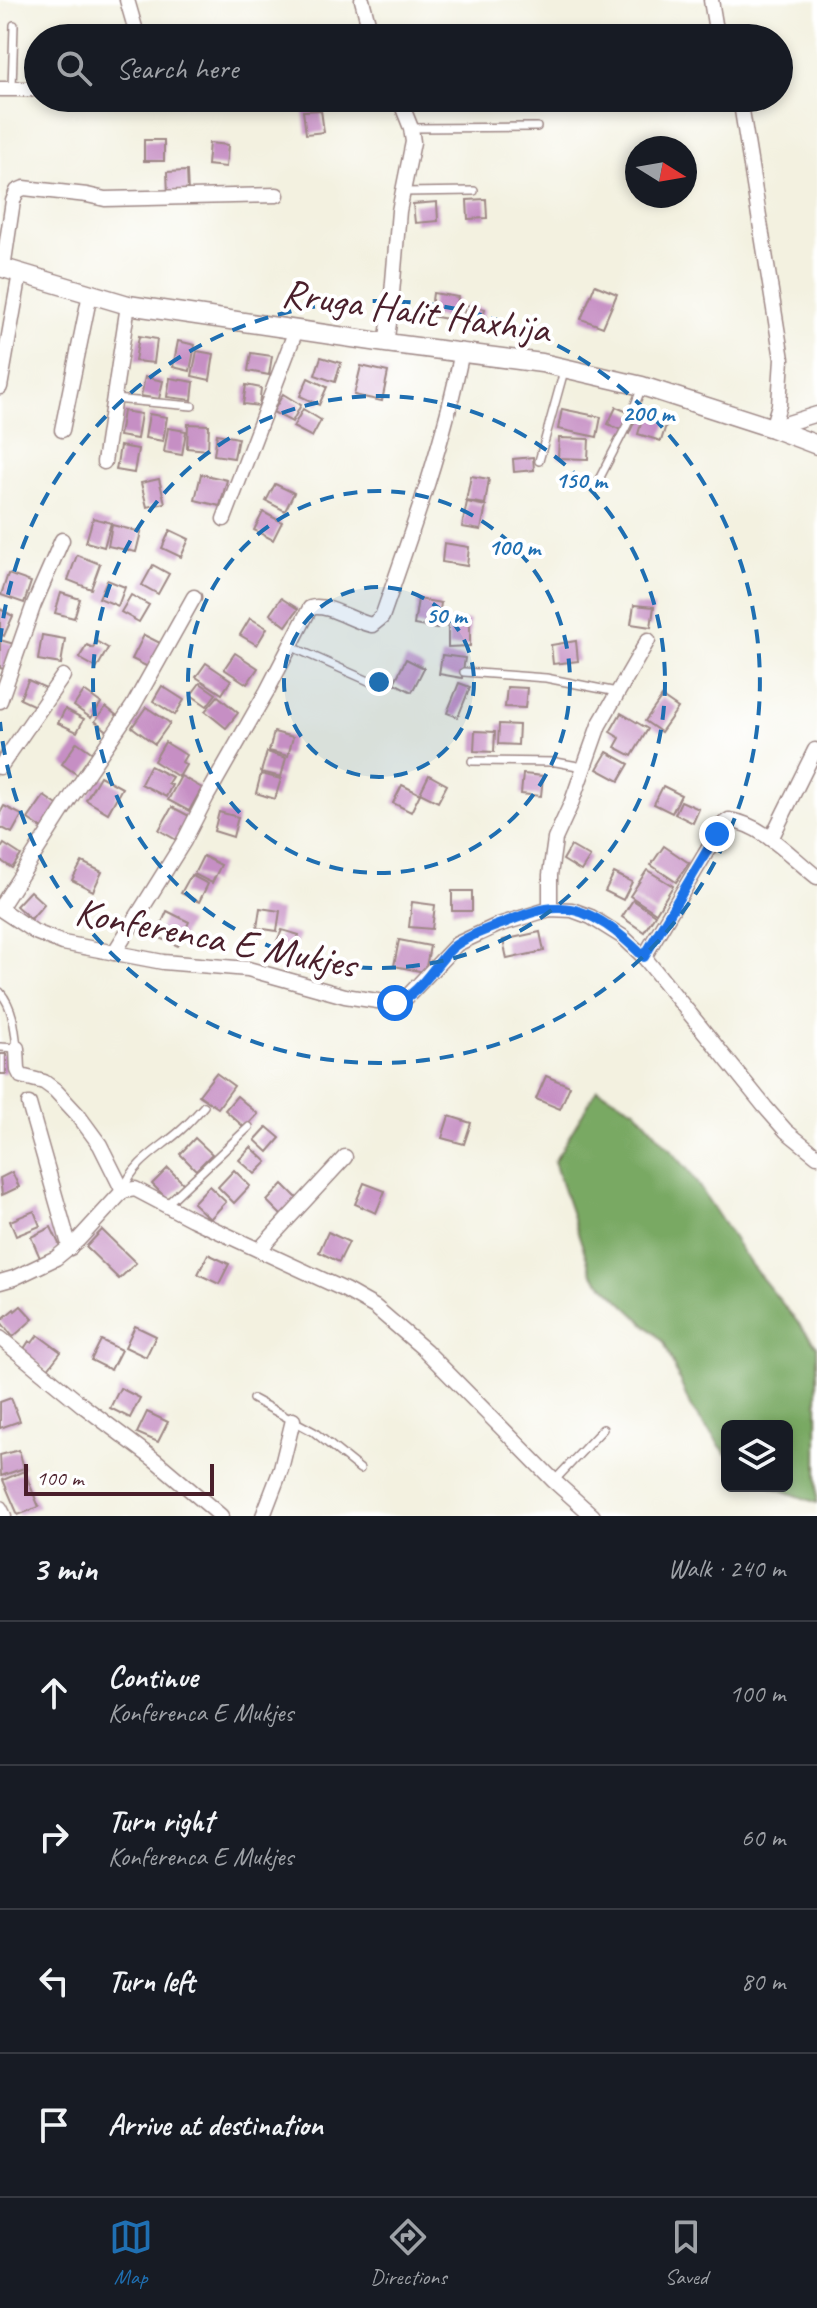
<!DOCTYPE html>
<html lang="en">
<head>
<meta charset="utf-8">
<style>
  :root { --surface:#171b24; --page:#242831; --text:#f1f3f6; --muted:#9ea1a6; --line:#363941; --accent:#1f6fb2 }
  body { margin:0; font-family:Caveat,sans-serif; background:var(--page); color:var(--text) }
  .controls { position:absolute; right:24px; bottom:24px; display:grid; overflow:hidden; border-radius:12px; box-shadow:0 4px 12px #0003 }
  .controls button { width:72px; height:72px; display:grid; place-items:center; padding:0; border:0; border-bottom:2px solid var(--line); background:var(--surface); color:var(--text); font:40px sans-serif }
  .compass { position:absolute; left:625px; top:136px; width:72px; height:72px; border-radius:50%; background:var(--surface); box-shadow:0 4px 12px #0003; rotate:101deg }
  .scale { position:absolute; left:24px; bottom:20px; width:190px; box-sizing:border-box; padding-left:8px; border:4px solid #4a1f2b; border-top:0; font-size:22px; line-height:28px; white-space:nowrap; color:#4a1f2b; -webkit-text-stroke:6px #fff; paint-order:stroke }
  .stop { position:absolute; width:24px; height:24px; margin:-18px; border:6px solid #1a73e8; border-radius:50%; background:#fff }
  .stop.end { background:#1a73e8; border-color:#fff; box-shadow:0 2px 8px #0008 }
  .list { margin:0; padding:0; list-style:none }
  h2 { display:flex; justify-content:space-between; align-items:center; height:104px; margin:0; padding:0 32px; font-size:34px }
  h2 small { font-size:26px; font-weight:400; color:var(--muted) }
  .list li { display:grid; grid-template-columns:52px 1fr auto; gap:24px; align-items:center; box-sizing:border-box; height:144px; padding:0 32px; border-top:2px solid var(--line) }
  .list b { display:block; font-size:30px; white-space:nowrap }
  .list p { margin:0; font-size:26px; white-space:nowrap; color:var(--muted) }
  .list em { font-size:26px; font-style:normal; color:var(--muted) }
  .icon { flex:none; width:44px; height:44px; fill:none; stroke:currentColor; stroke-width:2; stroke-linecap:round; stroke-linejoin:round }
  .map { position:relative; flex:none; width:817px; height:1516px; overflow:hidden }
  .search { position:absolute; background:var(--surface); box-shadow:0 4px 12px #0003; left:24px; right:24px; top:24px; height:88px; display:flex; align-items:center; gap:20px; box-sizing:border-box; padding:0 28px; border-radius:44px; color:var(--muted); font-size:30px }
  .sheet { height:680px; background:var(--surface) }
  nav { display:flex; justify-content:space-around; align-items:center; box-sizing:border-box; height:112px; border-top:2px solid var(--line); background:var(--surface); font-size:22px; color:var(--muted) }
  nav a { display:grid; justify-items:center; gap:4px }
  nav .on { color:var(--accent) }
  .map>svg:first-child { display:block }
</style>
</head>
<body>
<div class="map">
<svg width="817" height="1516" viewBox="0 0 817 1516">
  <rect width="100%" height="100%" fill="#fff"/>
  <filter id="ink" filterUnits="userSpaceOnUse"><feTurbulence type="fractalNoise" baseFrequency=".0125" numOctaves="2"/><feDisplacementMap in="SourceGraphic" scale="16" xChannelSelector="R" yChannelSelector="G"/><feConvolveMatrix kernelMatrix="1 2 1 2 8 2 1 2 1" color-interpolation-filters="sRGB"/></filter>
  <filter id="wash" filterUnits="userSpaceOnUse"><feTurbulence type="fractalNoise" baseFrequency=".006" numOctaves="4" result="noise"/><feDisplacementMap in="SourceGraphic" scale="32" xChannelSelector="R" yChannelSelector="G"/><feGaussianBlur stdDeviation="1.8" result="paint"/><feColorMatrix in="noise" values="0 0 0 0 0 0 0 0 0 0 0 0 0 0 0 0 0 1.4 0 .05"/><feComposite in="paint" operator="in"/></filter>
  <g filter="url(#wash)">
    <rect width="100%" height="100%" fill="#f3f1e0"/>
    <polygon fill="#79a963" stroke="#626447" stroke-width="2" points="597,1089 635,1109 689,1171 751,1265 817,1346 817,1503 770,1486 787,1486 787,1426 727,1426 727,1455 690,1406 664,1342 592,1274 554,1162"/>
    <g id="blocks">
      <g fill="#c68fc4">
        <polygon points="321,110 324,132 306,134 303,111"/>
        <rect x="144" y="140" width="20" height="21"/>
        <polygon points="209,143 228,145 226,167 207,165"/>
        <polygon points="187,171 188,193 168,194 167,172"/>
        <polygon points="486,199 487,218 468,219 467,200"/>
        <polygon points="437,202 438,221 415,223 413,204"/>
        <polygon points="595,285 617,294 603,327 581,319"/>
        <polygon points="433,293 458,297 454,320 430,316"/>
        <polygon points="466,305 485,309 480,331 461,327"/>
        <polygon points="139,336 157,339 154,363 135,361"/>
        <polygon points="178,341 195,345 190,371 173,367"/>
        <polygon points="197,351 214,354 210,380 192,376"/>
        <polygon points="251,353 272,356 269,375 248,371"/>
        <polygon points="321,357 341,363 335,382 315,375"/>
        <polygon points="361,366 388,372 382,401 354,395"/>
        <polygon points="145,377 163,381 159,399 141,396"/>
        <polygon points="170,378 194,382 192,400 167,397"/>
        <polygon points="308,378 327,387 319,405 300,396"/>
        <polygon points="246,385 261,388 259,406 243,404"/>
        <polygon points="283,394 301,405 292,422 273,412"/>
        <polygon points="616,407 637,416 629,434 608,424"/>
        <polygon points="303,409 321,420 312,437 293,427"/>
        <polygon points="562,409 601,417 597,437 558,429"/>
        <polygon points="123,411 141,414 137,439 119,436"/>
        <polygon points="149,414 167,417 163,441 145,438"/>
        <polygon points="644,414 667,422 661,441 638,434"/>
        <polygon points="188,424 209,425 208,450 187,448"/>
        <polygon points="168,428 186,431 182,455 164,452"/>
        <polygon points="217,434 238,438 234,458 214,455"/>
        <polygon points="559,438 589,439 588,459 558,458"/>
        <polygon points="120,446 138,449 134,473 116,470"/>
        <polygon points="533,457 534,470 514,472 513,459"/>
        <polygon points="201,474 227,480 220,506 195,500"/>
        <polygon points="471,476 489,479 485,504 466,501"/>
        <polygon points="159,479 165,503 147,507 141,483"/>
        <polygon points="275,484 294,493 285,511 266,501"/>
        <polygon points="467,502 486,506 481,530 462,527"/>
        <polygon points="263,512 282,522 273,540 254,530"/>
        <polygon points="93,518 111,523 104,547 86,542"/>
        <polygon points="112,525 141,532 136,552 108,546"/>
        <polygon points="170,530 189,539 181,557 162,548"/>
        <polygon points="444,543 469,547 467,566 442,562"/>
        <polygon points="77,555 100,564 91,589 68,580"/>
        <polygon points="153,565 169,574 158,594 142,585"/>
        <polygon points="8,574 31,582 24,603 1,595"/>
        <polygon points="107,580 125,587 118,606 99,598"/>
        <polygon points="61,593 80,599 74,618 55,613"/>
        <polygon points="131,595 149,605 139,622 121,612"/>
        <polygon points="281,598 298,609 286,626 270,614"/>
        <polygon points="418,599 441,603 437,629 414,625"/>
        <polygon points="634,605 654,607 651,627 631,624"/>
        <polygon points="0,609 13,616 4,636 0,634"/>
        <polygon points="250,618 267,628 257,645 240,635"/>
        <polygon points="448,620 470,620 470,646 448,647"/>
        <polygon points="42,635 65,639 61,664 38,660"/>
        <polygon points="144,635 166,646 154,670 132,659"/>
        <polygon points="0,640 14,644 7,670 0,668"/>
        <polygon points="96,641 108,648 97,668 79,658 87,645 93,648"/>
        <polygon points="576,641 578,661 553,664 551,645"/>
        <polygon points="235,653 258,668 247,684 224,669"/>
        <polygon points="442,655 465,658 462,678 439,674"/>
        <polygon points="406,659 424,668 412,692 394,683"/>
        <polygon points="206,663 231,680 222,694 196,677"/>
        <polygon points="28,680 46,688 37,707 20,699"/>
        <polygon points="200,683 216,694 207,706 191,695"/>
        <polygon points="459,683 470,687 458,717 447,713"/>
        <polygon points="162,686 184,700 175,715 153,701"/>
        <polygon points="507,687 527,688 525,708 505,707"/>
        <polygon points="84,691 101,703 91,718 74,706"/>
        <polygon points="218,696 238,713 226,728 205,711"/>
        <polygon points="662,697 678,708 661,732 645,721"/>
        <polygon points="106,707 121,719 110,733 95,721"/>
        <polygon points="146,707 170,723 155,744 132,727"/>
        <polygon points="65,709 84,719 77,732 58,723"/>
        <polygon points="621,713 648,729 632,756 615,747 620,738 610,732"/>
        <polygon points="499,724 519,725 518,745 498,744"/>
        <polygon points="475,731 495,732 494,752 474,751"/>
        <polygon points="274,732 293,737 288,756 269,751"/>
        <polygon points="77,742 97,756 82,778 62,764"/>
        <polygon points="165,742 186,755 182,762 186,765 179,777 154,761"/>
        <polygon points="267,752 286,758 281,777 261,772"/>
        <polygon points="607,752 629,764 619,781 597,769"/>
        <polygon points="150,766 172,777 168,783 172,785 166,797 141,784"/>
        <polygon points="261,774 281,779 275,799 256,793"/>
        <polygon points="523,774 543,776 541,796 521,794"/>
        <polygon points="429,775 447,785 438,802 420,793"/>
        <polygon points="100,776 122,788 108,813 86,800"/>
        <polygon points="181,776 202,788 189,811 168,800"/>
        <polygon points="402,785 420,794 411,812 393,803"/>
        <polygon points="663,786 681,795 672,813 654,804"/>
        <polygon points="44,796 60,807 45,830 28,819"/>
        <polygon points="681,801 699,809 693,823 675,814"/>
        <polygon points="4,806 22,815 12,833 0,827 0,813"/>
        <polygon points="172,807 193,818 180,842 159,830"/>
        <polygon points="219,812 238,817 233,837 214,831"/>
        <polygon points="4,844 21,855 12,868 0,860 0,850"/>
        <polygon points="571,846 590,857 581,871 563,860"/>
        <polygon points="664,846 689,863 676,882 651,865"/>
        <polygon points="203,856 221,865 212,883 194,874"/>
        <polygon points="82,862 102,872 93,891 72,880"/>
        <polygon points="647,870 673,886 656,913 630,896"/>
        <polygon points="614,873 632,882 623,900 605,891"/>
        <polygon points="191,875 208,884 199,902 181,893"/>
        <polygon points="30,891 44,904 31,919 16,906"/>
        <rect x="452" y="891" width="20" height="20"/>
        <polygon points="633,900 655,915 644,932 622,917"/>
        <polygon points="412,902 435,905 432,929 409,927"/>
        <polygon points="260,908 280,911 277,931 257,928"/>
        <polygon points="167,911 189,922 178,946 156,936"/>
        <polygon points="282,930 299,935 290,961 271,954"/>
        <polygon points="540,932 544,951 507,959 503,940"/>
        <polygon points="399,940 430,946 425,972 394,966"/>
        <rect x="0" y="1054" width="6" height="20"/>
        <polygon points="216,1073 234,1086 218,1108 199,1095"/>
        <polygon points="546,1076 570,1086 560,1109 536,1099"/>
        <polygon points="237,1096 258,1114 245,1128 225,1110"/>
        <polygon points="449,1116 471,1123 464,1144 442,1138"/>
        <polygon points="267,1127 280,1138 268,1152 255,1140"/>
        <polygon points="195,1138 212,1154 196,1170 180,1154"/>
        <polygon points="251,1147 267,1162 255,1174 239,1160"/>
        <polygon points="168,1168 184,1184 168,1200 152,1184"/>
        <polygon points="234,1170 250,1186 234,1203 218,1187"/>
        <polygon points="12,1172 19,1187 2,1195 0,1178"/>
        <polygon points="364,1183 385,1191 376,1213 355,1204"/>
        <polygon points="283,1184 299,1200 283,1217 267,1201"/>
        <polygon points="209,1186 226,1202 210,1219 193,1203"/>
        <polygon points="34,1211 40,1226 16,1236 10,1221"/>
        <polygon points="51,1227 61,1248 40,1258 31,1237"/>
        <polygon points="102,1230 136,1263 119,1279 86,1247"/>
        <polygon points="328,1232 349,1242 339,1262 319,1252"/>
        <polygon points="208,1254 229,1264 219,1284 198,1274"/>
        <polygon points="21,1306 33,1319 13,1337 0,1321 14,1309 15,1311"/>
        <polygon points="135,1326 156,1336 146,1357 125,1347"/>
        <polygon points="38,1335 61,1352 47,1370 22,1352 29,1341 32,1343"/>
        <polygon points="101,1340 121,1350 111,1370 91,1360"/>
        <polygon points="120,1388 140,1398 130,1418 110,1408"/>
        <polygon points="11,1398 20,1421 0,1428 0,1402"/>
        <polygon points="147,1412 168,1422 158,1442 137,1433"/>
        <polygon points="19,1450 24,1468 1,1476 0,1455"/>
        <polygon points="24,1471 39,1507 18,1515 3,1480"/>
      </g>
    </g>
  </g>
  <g filter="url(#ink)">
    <use href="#blocks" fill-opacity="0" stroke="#9e8886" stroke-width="2"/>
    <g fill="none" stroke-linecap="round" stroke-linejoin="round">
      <defs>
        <g id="service">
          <polyline points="12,88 14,25"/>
          <polyline points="411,128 537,127"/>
          <polyline points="403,192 474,191"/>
          <polyline points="114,399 192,406"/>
          <polyline points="539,461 564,371"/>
          <polyline points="594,489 627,425 642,387"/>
          <polyline points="290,646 380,686"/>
          <polyline points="464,672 546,678 617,692"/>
          <polyline points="472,761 556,762 583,767"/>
          <path d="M0,992C13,1007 15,1028 17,1048L0,1047"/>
          <path d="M123,1190C134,1161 160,1149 181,1130C189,1123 197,1114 204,1106"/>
          <polyline points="166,1205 249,1127"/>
          <polyline points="253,1399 314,1432 360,1469"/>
          <polyline points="554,1481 603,1429"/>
        </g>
        <g id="minor">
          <polyline points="127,0 138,38"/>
          <polyline points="362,0 372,38"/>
          <polyline points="711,0 715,24 720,38"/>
          <polyline points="0,89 38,89"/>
          <polyline points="740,98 782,359 779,405 772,428"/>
          <polyline points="3,268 13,201 17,191 24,188 87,195 105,199 277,195"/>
          <polyline points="386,343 390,317 399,211 413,142 411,128 399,98"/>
          <polyline points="0,387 20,273"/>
          <polyline points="772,428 817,414"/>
          <polyline points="62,430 90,294"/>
          <polyline points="104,462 128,305"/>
          <polyline points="224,519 296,330"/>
          <polyline points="0,701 34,604 62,540"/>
          <polyline points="0,767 63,676"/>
          <polyline points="771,839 815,750"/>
          <polyline points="0,908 71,797 133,706 194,597"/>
          <polyline points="0,909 35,932 63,943 163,962 248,969 345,996 384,1002 395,1003 405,999 457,944 498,925 550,909 572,910 591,917 623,937 644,957 765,1107 786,1131 817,1156"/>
          <polyline points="550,909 550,875 555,839 571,804 599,725 648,640"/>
          <path d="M114,953L184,841L207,796L267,691L310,608C327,602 353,622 372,625L382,617C413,529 444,442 462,351"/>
          <path d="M644,957L723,824L729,820C764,825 791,857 817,877"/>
          <polyline points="17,1048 18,1070 21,1076 44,1082 55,1090 78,1115 100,1145 123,1191"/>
          <polyline points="29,1104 70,1248"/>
          <polyline points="260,1249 345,1157"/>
          <polyline points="0,1282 14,1278 56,1258 78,1240 123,1191 135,1189 192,1219 345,1290 375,1307 425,1350 554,1481 593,1516"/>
          <polyline points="0,1338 82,1405 155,1460 221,1516"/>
          <polyline points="0,1508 4,1516"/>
          <polyline points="263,1516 281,1469 293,1420"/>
        </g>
        <polyline id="tertiary" points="0,267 128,305 386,343 542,363 642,386 772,428 817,445"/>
      </defs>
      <use href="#service" stroke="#9e8886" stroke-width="10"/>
      <use href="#minor" stroke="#9e8886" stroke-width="17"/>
      <use href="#tertiary" stroke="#9e8886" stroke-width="21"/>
      <use href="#service" stroke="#fff" stroke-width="7"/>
      <use href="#minor" stroke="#fff" stroke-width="14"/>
      <use href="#tertiary" stroke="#fff" stroke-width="18"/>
    </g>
  </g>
  <g fill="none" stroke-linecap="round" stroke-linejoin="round" filter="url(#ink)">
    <path stroke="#1a73e8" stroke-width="10" d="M395,1003C421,994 433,966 452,948C465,937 485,930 501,924C519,917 541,907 560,908C593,909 622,935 644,957L717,834"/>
  </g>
  <circle cx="379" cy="682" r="95" fill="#1f6fb2" fill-opacity=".12"/>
  <g fill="none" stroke="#1f6fb2" stroke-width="4" stroke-dasharray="14 10">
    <circle cx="379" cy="682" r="95"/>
    <circle cx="379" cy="682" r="191"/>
    <circle cx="379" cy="682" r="286"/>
    <path d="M0 642A381 381 0 1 1 0 722"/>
  </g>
  <g text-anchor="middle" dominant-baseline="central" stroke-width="8" stroke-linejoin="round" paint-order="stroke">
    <g font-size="40" fill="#4a1f2b" stroke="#fff">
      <text transform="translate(416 311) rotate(8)">Rruga Halit Haxhija</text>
      <text transform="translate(216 938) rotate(11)">Konferenca E Mukjes</text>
    </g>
  </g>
  <circle cx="379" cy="682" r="12" fill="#1f6fb2" stroke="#fff" stroke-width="4"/>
  <g font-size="24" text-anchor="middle" font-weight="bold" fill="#1f6fb2" stroke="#fff" stroke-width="8" stroke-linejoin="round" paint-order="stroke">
    <text x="648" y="421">200 m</text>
    <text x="581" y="488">150 m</text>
    <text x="514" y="555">100 m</text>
    <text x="446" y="623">50 m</text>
  </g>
</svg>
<div class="controls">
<button><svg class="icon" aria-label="layers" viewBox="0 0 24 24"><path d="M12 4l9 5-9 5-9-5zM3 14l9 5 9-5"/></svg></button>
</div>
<svg class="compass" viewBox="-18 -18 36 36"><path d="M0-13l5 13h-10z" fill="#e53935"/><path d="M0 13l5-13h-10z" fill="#9ea1a6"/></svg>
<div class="scale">100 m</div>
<div class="stop" style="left:395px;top:1003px"></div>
<div class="stop end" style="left:717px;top:834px"></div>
<div class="search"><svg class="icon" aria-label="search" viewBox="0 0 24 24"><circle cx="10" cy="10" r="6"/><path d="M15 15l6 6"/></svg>Search here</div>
</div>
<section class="sheet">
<h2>3 min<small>Walk · 240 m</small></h2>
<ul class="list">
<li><svg class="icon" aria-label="ahead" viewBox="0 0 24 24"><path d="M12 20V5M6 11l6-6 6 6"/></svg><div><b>Continue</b><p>Konferenca E Mukjes</p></div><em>100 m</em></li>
<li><svg class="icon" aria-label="right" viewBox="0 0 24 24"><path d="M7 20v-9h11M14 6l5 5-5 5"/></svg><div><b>Turn right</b><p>Konferenca E Mukjes</p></div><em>60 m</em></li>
<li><svg class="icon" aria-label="left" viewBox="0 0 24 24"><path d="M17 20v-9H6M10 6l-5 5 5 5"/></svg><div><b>Turn left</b></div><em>80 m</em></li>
<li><svg class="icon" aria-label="arrive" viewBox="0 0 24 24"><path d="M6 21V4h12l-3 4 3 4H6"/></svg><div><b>Arrive at destination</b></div></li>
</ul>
</section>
<nav>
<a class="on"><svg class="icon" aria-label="map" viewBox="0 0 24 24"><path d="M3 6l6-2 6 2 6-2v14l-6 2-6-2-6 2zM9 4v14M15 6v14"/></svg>Map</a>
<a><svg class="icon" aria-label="directions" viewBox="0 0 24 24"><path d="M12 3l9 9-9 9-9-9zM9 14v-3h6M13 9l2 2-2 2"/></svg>Directions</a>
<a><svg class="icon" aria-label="saved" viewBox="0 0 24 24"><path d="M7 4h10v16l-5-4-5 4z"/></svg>Saved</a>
</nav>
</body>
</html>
